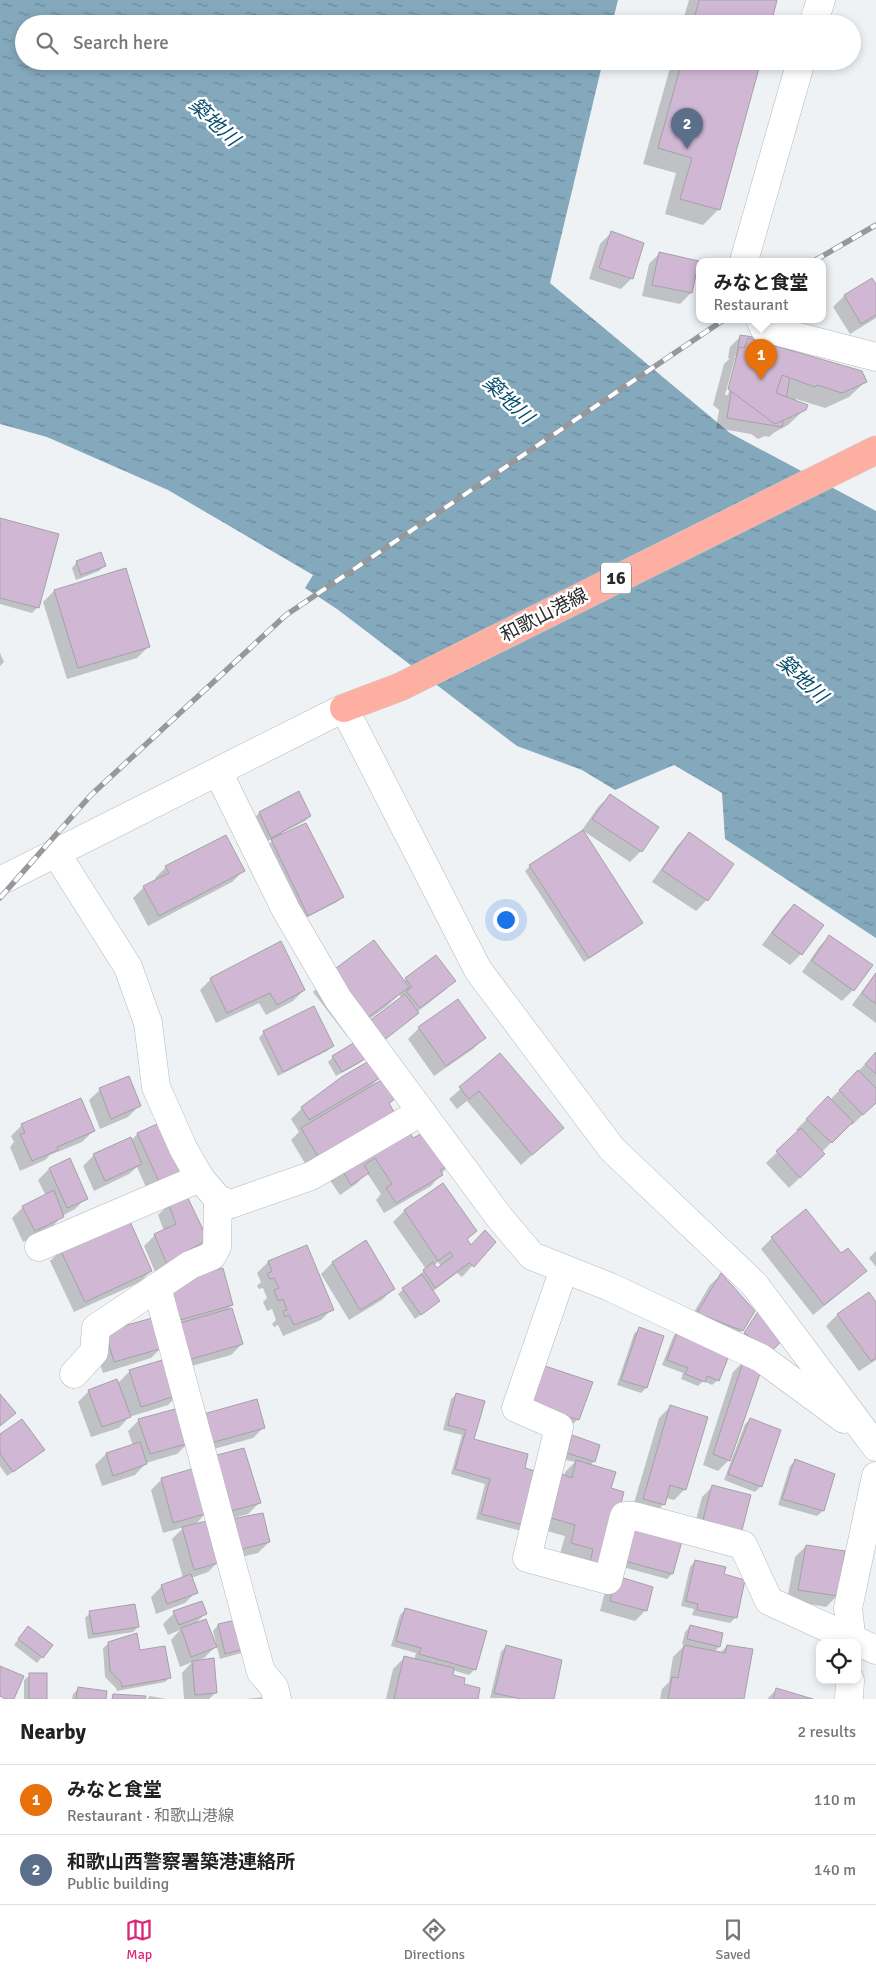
<!DOCTYPE html>
<html lang="en">
<head>
<meta charset="utf-8">
<style>
  :root { --surface:#fff; --page:#f2f2f2; --text:#222; --muted:#767676; --line:#e0e0e0; --accent:#db2777 }
  body { margin:0; font-family:Signika,"Noto Sans JP",sans-serif; background:var(--page); color:var(--text) }
  .controls { position:absolute; right:15px; bottom:15px; display:grid; overflow:hidden; border-radius:10px; box-shadow:0 2px 8px #0003 }
  .controls button { width:45px; height:45px; display:grid; place-items:center; padding:0; border:0; border-bottom:1px solid var(--line); background:var(--surface); color:var(--text); font:25px sans-serif }
  .you { position:absolute; left:505px; top:919px; width:18px; height:18px; margin:-12px; border:4px solid #fff; border-radius:50%; background:#1a73e8; box-shadow:0 0 0 8px #1a73e833 }
  .badge { display:grid; place-items:center; width:32px; height:32px; border-radius:50%; background:var(--accent); color:#fff; font-size:16px; font-weight:700 }
  .pin { position:absolute; translate:-50% -41px; filter:drop-shadow(0 1px 2px #0008) }
  .pin::after { content:''; position:absolute; top:26px; width:18px; height:15px; background:inherit; clip-path:polygon(0 0,100% 0,50% 100%) }
  .popup { position:absolute; left:696px; top:258px; width:130px; height:65px; box-sizing:border-box; display:grid; place-content:center; border-radius:10px; background:var(--surface); filter:drop-shadow(0 1px 4px #0005); font-size:16px; white-space:nowrap; color:var(--muted) }
  .popup b { font-size:19px; color:var(--text) }
  .popup::after { content:''; position:absolute; left:50%; top:100%; margin-left:-10px; border:10px solid transparent; border-top-color:var(--surface) }
  .list { margin:0; padding:0; list-style:none }
  h2 { display:flex; justify-content:space-between; align-items:center; height:65px; margin:0; padding:0 20px; font-size:21px }
  h2 small { font-size:16px; font-weight:400; color:var(--muted) }
  .list li { display:grid; grid-template-columns:32px 1fr auto; gap:15px; align-items:center; box-sizing:border-box; height:70px; padding:0 20px; border-top:1px solid var(--line) }
  .list b { display:block; font-size:19px; white-space:nowrap }
  .list p { margin:0; font-size:16px; white-space:nowrap; color:var(--muted) }
  .list em { font-size:16px; font-style:normal; color:var(--muted) }
  .icon { flex:none; width:28px; height:28px; fill:none; stroke:currentColor; stroke-width:2; stroke-linecap:round; stroke-linejoin:round }
  .map { position:relative; flex:none; width:876px; height:1699px; overflow:hidden }
  .search { position:absolute; background:var(--surface); box-shadow:0 2px 8px #0003; left:15px; right:15px; top:15px; height:55px; display:flex; align-items:center; gap:12px; box-sizing:border-box; padding:0 18px; border-radius:28px; color:var(--muted); font-size:19px }
  .sheet { height:205px; background:var(--surface) }
  nav { display:flex; justify-content:space-around; align-items:center; box-sizing:border-box; height:70px; border-top:1px solid var(--line); background:var(--surface); font-size:14px; color:var(--muted) }
  nav a { display:grid; justify-items:center; gap:2px }
  nav .on { color:var(--accent) }
  .map>svg:first-child { display:block }
</style>
</head>
<body>
<div class="map">
<svg width="876" height="1699" viewBox="0 0 876 1699">
  <defs>
    <pattern id="water-ripples" width="26" height="14" patternUnits="userSpaceOnUse" patternTransform="scale(1.25)"><rect width="26" height="14" fill="#84a8bc"/><path d="M2 4q2-2 4 0t4 0M15 11q2-2 4 0t4 0" fill="none" stroke="#6c8999"/></pattern>
  </defs>
  <rect width="100%" height="100%" fill="#eff2f5"/>
  <polygon fill="url(#water-ripples)" points="0,0 618,0 612,24 24,24 24,61 603,61 550,283 730,433 876,511 876,938 725,839 722,793 674,765 615,790 582,770 517,746 337,609 305,588 313,575 168,490 47,437 0,424"/>
  <g fill="#0003" fill-rule="evenodd">
    <polygon points="689,0 776,0 770,24 682,24"/>
    <polygon points="672,61 759,61 719,209 703,225 665,214 676,173 643,164"/>
    <polygon points="611,233 632,278 621,289 589,279 600,244"/>
    <polygon points="660,253 691,293 680,304 642,296 649,264"/>
    <polygon points="871,279 876,287 876,318 850,334 833,307 844,296"/>
    <path d="M741,336L792,352L865,382L849,397L825,408L796,399L795,401L805,409L788,425L775,432L769,437L765,436L758,439L751,434L716,428L719,410L713,405L724,364L730,358H728L730,347ZM736,355H739L728,395H725Z"/>
    <polygon points="0,519 58,535 37,608 32,613 0,604"/>
    <polygon points="77,562 105,566 99,571 76,580 72,568"/>
    <polygon points="54,591 148,647 137,658 67,679 43,602"/>
    <polygon points="0,653 4,662 0,666"/>
    <polygon points="299,793 310,816 305,821 282,833 342,897 337,902 302,920 267,846 275,838 265,842 254,818 259,813"/>
    <polygon points="610,796 641,851 630,862 582,830 599,806"/>
    <polygon points="689,834 707,900 696,911 652,882 678,845"/>
    <polygon points="530,866 642,923 636,928 584,962 525,871"/>
    <polygon points="166,867 243,871 232,882 148,926 133,898 144,887 157,881 155,878"/>
    <polygon points="794,905 801,954 790,965 762,945 783,916"/>
    <polygon points="830,936 853,990 842,1001 802,972 819,947"/>
    <polygon points="333,972 403,982 406,979 455,980 444,991 417,1012 399,995 387,1006 347,1036 313,992"/>
    <polygon points="876,972 876,1023 852,1005"/>
    <polygon points="211,979 304,990 293,1001 266,1015 259,1003 216,1023 200,990"/>
    <polygon points="419,1028 484,1038 473,1049 434,1076 408,1039"/>
    <polygon points="264,1032 333,1046 327,1051 278,1076 259,1038"/>
    <polygon points="876,1053 876,1102 852,1125 850,1123 822,1152 813,1165 789,1188 766,1163 798,1132 796,1130 828,1098 830,1100"/>
    <polygon points="500,1055 562,1128 521,1165 467,1101 457,1109 449,1099"/>
    <polygon points="333,1057 364,1059 358,1064 336,1076 328,1062"/>
    <polygon points="379,1078 368,1089 393,1099 312,1175 291,1140 299,1132 291,1119 302,1108"/>
    <polygon points="100,1090 139,1106 128,1117 100,1129 89,1100"/>
    <polygon points="163,1122 186,1170 149,1194 137,1167 129,1174 94,1191 83,1166 94,1155 131,1141 137,1134"/>
    <polygon points="22,1125 93,1131 82,1142 50,1155 45,1160 20,1171 10,1147 14,1142 11,1136"/>
    <polygon points="413,1140 451,1163 431,1186 384,1213 376,1200 381,1194 367,1173 356,1184 340,1195 329,1179"/>
    <polygon points="70,1160 86,1198 75,1209 62,1216 51,1228 23,1242 12,1218 23,1207 46,1196 38,1180 49,1169"/>
    <path d="M443,1185L475,1231L466,1240L471,1246L494,1242L462,1277L457,1273L432,1292L439,1301L415,1319L398,1294L426,1269L393,1222L404,1211ZM438,1262L442,1267L437,1270L434,1265Z"/>
    <polygon points="169,1204 206,1240 195,1251 156,1274 144,1246 155,1235 164,1231 158,1215"/>
    <polygon points="772,1238 841,1255 865,1271 854,1282 813,1315 761,1249"/>
    <polygon points="366,1242 393,1289 382,1300 349,1320 321,1274 332,1263"/>
    <polygon points="307,1246 332,1309 321,1320 283,1336 278,1325 274,1327 272,1324 276,1320 272,1309 267,1311 263,1302 267,1298 263,1288 259,1289 257,1286 261,1282 257,1273 268,1262"/>
    <polygon points="61,1250 151,1271 140,1282 74,1312 50,1261"/>
    <polygon points="876,1251 876,1267 869,1258"/>
    <polygon points="721,1275 742,1330 731,1341 687,1324 710,1285"/>
    <polygon points="171,1283 232,1305 225,1312 242,1344 231,1355 177,1370"/>
    <polygon points="869,1294 876,1304 876,1360 859,1371 826,1326 837,1315"/>
    <polygon points="760,1311 765,1356 740,1339"/>
    <polygon points="639,1329 663,1336 646,1388 641,1393 617,1385 634,1334"/>
    <polygon points="680,1330 718,1380 712,1385 703,1381 698,1386 681,1379 683,1373 662,1365 674,1335"/>
    <polygon points="105,1333 162,1347 151,1358 103,1373 94,1344"/>
    <polygon points="744,1361 729,1460 718,1471 703,1465 733,1372"/>
    <polygon points="130,1371 179,1394 168,1405 129,1417 119,1428 91,1437 78,1402 89,1391 117,1384"/>
    <polygon points="534,1378 578,1419 567,1430"/>
    <polygon points="457,1394 473,1440 523,1469 521,1531 476,1519 485,1484 451,1474 462,1435 443,1430 451,1399"/>
    <polygon points="670,1407 685,1489 674,1500 666,1498 664,1504 653,1515 632,1510 659,1418"/>
    <polygon points="751,1419 780,1431 760,1487 755,1492 724,1480 745,1424"/>
    <polygon points="139,1420 188,1443 177,1454 146,1463 135,1475 102,1486 95,1465 106,1454 133,1446 128,1431"/>
    <polygon points="189,1427 264,1427 253,1438 196,1454"/>
    <polygon points="0,1436 38,1455 7,1476 0,1466"/>
    <polygon points="573,1437 594,1461 590,1466 610,1489 602,1570 560,1554 565,1536 540,1529 551,1487 562,1476 564,1477 565,1472 575,1462 562,1459 567,1442"/>
    <polygon points="795,1461 833,1475 823,1511 817,1516 778,1505 790,1466"/>
    <polygon points="203,1468 259,1503 248,1514 217,1522"/>
    <polygon points="162,1479 206,1513 194,1526 219,1561 208,1572 191,1578 196,1592 185,1603 156,1614 151,1597 162,1586 183,1578 172,1539 184,1527 163,1533 151,1490"/>
    <polygon points="713,1486 749,1496 691,1539 702,1497"/>
    <polygon points="232,1520 269,1542 258,1553 228,1560"/>
    <polygon points="681,1542 672,1574 667,1579 612,1564"/>
    <polygon points="806,1546 837,1596 826,1607 787,1600 795,1557"/>
    <polygon points="695,1561 723,1575 736,1617 730,1623 692,1615 694,1609 681,1606 690,1567"/>
    <polygon points="606,1588 646,1610 635,1621 600,1611"/>
    <polygon points="405,1610 485,1632 474,1670 469,1675 452,1670 451,1676 463,1684 476,1699 386,1699 393,1669 404,1658 414,1660 416,1653 391,1646 400,1615"/>
    <polygon points="90,1613 138,1627 133,1632 88,1639 85,1618"/>
    <polygon points="174,1613 205,1614 195,1624 216,1646 204,1658 198,1660 215,1693 209,1699 184,1699 182,1673 192,1662 180,1667 171,1640 180,1630 168,1635 163,1624"/>
    <polygon points="218,1625 246,1648 241,1653 220,1659 213,1631"/>
    <polygon points="690,1626 719,1647 714,1652 720,1653 727,1646 743,1699 660,1699 662,1689 669,1682 673,1657 685,1645 682,1644 685,1632"/>
    <polygon points="23,1633 42,1657 37,1663 14,1645"/>
    <polygon points="109,1643 139,1652 170,1677 165,1682 117,1691 116,1688 105,1677 103,1648"/>
    <polygon points="506,1646 552,1699 490,1698 501,1652"/>
    <polygon points="30,1675 46,1699 24,1699 24,1680"/>
    <polygon points="78,1689 104,1699 72,1699 73,1694"/>
    <polygon points="776,1690 809,1699 767,1699"/>
    <polygon points="150,1696 166,1699 147,1699"/>
    <polygon points="265,1697 265,1699 245,1699"/>
  </g>
  <g fill="#d0b8d5" stroke="#a4a2a5">
    <polygon points="699,0 777,0 771,24 693,24"/>
    <polygon points="682,61 761,61 720,210 680,199 692,158 658,148"/>
    <polygon points="611,231 644,243 633,279 599,268"/>
    <polygon points="659,252 699,261 692,293 652,285"/>
    <polygon points="872,278 876,284 876,315 861,324 844,295"/>
    <polygon points="740,335 795,343 782,427 727,418"/>
    <polygon points="748,338 862,371 867,382 842,393 817,385 815,387 782,375 776,393 808,405 806,410 775,424 728,389 739,347 744,348"/>
    <polygon points="0,518 59,534 39,608 0,598"/>
    <polygon points="101,552 106,566 81,575 76,561"/>
    <polygon points="126,568 150,647 78,668 54,590"/>
    <polygon points="299,791 311,816 271,838 259,812"/>
    <polygon points="610,794 659,827 642,852 592,819"/>
    <polygon points="306,823 344,897 308,916 271,839"/>
    <polygon points="583,830 643,923 589,958 529,865"/>
    <polygon points="689,832 734,864 708,901 662,870"/>
    <polygon points="226,835 245,871 159,916 143,886 169,873 165,866"/>
    <polygon points="794,904 824,925 802,955 772,933"/>
    <polygon points="829,935 873,965 854,991 812,961"/>
    <polygon points="374,940 409,987 367,1018 332,971"/>
    <polygon points="281,941 305,990 277,1005 270,993 227,1013 210,978"/>
    <polygon points="436,955 456,981 420,1008 406,991 412,987 405,978"/>
    <polygon points="876,973 876,1004 862,993"/>
    <polygon points="405,994 419,1013 383,1041 368,1022"/>
    <polygon points="458,999 486,1038 446,1066 418,1027"/>
    <polygon points="314,1006 334,1046 283,1072 263,1031"/>
    <polygon points="355,1042 365,1059 342,1072 332,1056"/>
    <polygon points="876,1052 876,1074 865,1064"/>
    <polygon points="500,1053 564,1128 532,1155 479,1091 469,1099 459,1087"/>
    <polygon points="369,1061 380,1078 309,1120 301,1107 343,1076"/>
    <polygon points="858,1070 876,1088 876,1103 863,1115 839,1090"/>
    <polygon points="129,1076 141,1106 111,1119 99,1088"/>
    <polygon points="383,1079 395,1099 389,1103 399,1121 323,1165 301,1128"/>
    <polygon points="828,1096 853,1122 832,1143 806,1119"/>
    <polygon points="81,1098 95,1131 57,1147 58,1150 32,1161 20,1134 25,1133 21,1124"/>
    <polygon points="164,1121 188,1170 160,1184 137,1133"/>
    <polygon points="406,1125 413,1138 423,1133 452,1163 440,1170 443,1175 396,1203 386,1188 392,1184 375,1158 364,1165 369,1173 351,1185 340,1167"/>
    <polygon points="801,1128 825,1154 800,1178 776,1151"/>
    <polygon points="131,1137 142,1164 105,1181 93,1154"/>
    <polygon points="70,1158 88,1199 67,1208 49,1168"/>
    <polygon points="443,1183 477,1231 467,1239 471,1245 485,1230 496,1242 474,1267 469,1263 435,1288 423,1270 433,1262 437,1268 453,1256 450,1252 438,1261 404,1210"/>
    <polygon points="54,1190 64,1217 35,1231 22,1206"/>
    <polygon points="186,1194 208,1240 185,1252 186,1254 167,1264 154,1234 176,1224 168,1203"/>
    <polygon points="806,1209 841,1253 848,1248 867,1271 824,1305 771,1237"/>
    <polygon points="128,1217 152,1271 85,1302 60,1249"/>
    <polygon points="366,1240 395,1289 360,1310 332,1262"/>
    <polygon points="307,1245 334,1310 294,1325 289,1315 285,1317 283,1311 287,1310 283,1299 278,1301 274,1290 279,1288 274,1278 270,1279 267,1274 272,1271 268,1261"/>
    <polygon points="223,1268 233,1305 180,1320 170,1282"/>
    <polygon points="721,1273 755,1311 743,1331 697,1313"/>
    <polygon points="422,1274 440,1301 421,1315 402,1288"/>
    <polygon points="869,1292 876,1302 876,1358 871,1361 837,1314"/>
    <polygon points="232,1308 243,1344 188,1360 173,1325"/>
    <polygon points="759,1310 786,1336 772,1351 744,1333"/>
    <polygon points="156,1317 163,1348 114,1362 105,1331"/>
    <polygon points="639,1327 664,1336 647,1388 621,1380"/>
    <polygon points="679,1328 731,1350 719,1381 707,1376 705,1382 685,1374 688,1368 667,1360"/>
    <polygon points="169,1358 181,1394 141,1407 129,1370"/>
    <polygon points="744,1359 763,1365 730,1461 713,1454"/>
    <polygon points="545,1366 593,1382 579,1420 531,1405"/>
    <polygon points="117,1379 131,1417 102,1427 88,1390"/>
    <polygon points="456,1393 485,1401 474,1439 528,1454 525,1468 542,1473 527,1526 481,1514 490,1479 455,1469 466,1430 448,1425"/>
    <polygon points="0,1394 16,1413 0,1426"/>
    <polygon points="257,1399 265,1428 207,1444 200,1415"/>
    <polygon points="670,1405 708,1417 686,1490 670,1485 665,1505 643,1499"/>
    <polygon points="179,1408 190,1443 150,1454 138,1419"/>
    <polygon points="750,1418 781,1430 762,1487 728,1474"/>
    <polygon points="22,1419 45,1450 13,1472 0,1454 0,1434"/>
    <polygon points="572,1435 600,1445 595,1462 567,1453"/>
    <polygon points="140,1442 147,1464 113,1476 106,1453"/>
    <polygon points="244,1448 261,1503 227,1512 213,1456"/>
    <polygon points="795,1459 835,1474 824,1511 782,1499"/>
    <polygon points="576,1460 616,1472 611,1488 624,1492 603,1571 589,1567 593,1549 571,1543 575,1525 551,1518 562,1474 572,1478"/>
    <polygon points="195,1468 208,1513 173,1523 161,1478"/>
    <polygon points="712,1485 751,1495 740,1538 701,1528"/>
    <polygon points="263,1513 270,1542 238,1550 231,1519"/>
    <polygon points="211,1520 221,1562 194,1570 182,1527"/>
    <polygon points="627,1525 682,1541 673,1574 617,1559"/>
    <polygon points="806,1545 845,1551 838,1596 798,1590"/>
    <polygon points="695,1560 726,1567 724,1574 745,1580 737,1618 697,1610 698,1604 686,1601"/>
    <polygon points="191,1574 198,1593 167,1604 161,1585"/>
    <polygon points="617,1576 653,1587 647,1611 610,1601"/>
    <polygon points="202,1601 207,1614 179,1625 173,1611"/>
    <polygon points="135,1604 139,1627 93,1634 89,1611"/>
    <polygon points="405,1608 487,1631 476,1670 419,1654 421,1648 396,1641"/>
    <polygon points="206,1619 217,1647 191,1657 181,1628"/>
    <polygon points="240,1619 247,1648 225,1654 218,1624"/>
    <polygon points="690,1625 723,1633 720,1647 687,1639"/>
    <polygon points="28,1626 53,1645 43,1658 18,1639"/>
    <polygon points="137,1633 140,1650 165,1646 171,1678 122,1687 121,1682 110,1671 108,1642"/>
    <polygon points="506,1645 562,1660 554,1699 521,1699 494,1693"/>
    <polygon points="684,1645 725,1653 727,1645 753,1649 744,1699 668,1699 672,1677 678,1678"/>
    <polygon points="404,1656 454,1668 453,1675 465,1678 464,1684 480,1688 478,1699 394,1699"/>
    <polygon points="214,1658 217,1693 195,1695 192,1661"/>
    <polygon points="0,1666 24,1676 14,1699 6,1699 0,1696"/>
    <rect x="29" y="1673" width="18" height="26"/>
    <polygon points="78,1687 107,1691 106,1699 76,1699"/>
    <polygon points="776,1688 813,1699 773,1699"/>
    <polygon points="113,1694 146,1696 145,1699 112,1699"/>
  </g>
  <g fill="none" stroke-linecap="round" stroke-linejoin="round">
    <defs>
      <g id="minor">
        <polyline points="813,24 821,0"/>
        <polyline points="744,261 801,61"/>
        <polyline points="760,319 764,328 876,357"/>
        <polyline points="218,772 286,910 338,999 499,1217 532,1256 610,1287 761,1358 844,1419"/>
        <polyline points="56,853 128,967 148,1023 156,1087 183,1148 200,1178 218,1199 231,1204 311,1176 414,1116 423,1114"/>
        <polyline points="0,881 344,708 478,970 612,1149 754,1284 876,1447"/>
        <polyline points="39,1247 200,1178"/>
        <polyline points="564,1269 516,1408 559,1427 527,1558 608,1580 624,1516 634,1516 743,1545 769,1601 876,1650"/>
        <polyline points="157,1287 261,1672 274,1687 277,1699"/>
        <polyline points="74,1374 94,1352 96,1328 190,1265 212,1256 217,1247 218,1199"/>
        <polyline points="852,1643 848,1608 876,1476"/>
        <polyline points="849,1699 850,1680"/>
      </g>
      <polyline id="major" points="344,708 400,687 876,450"/>
    </defs>
    <use href="#minor" stroke="#b4b7ba" stroke-width="29"/>
    <use href="#major" stroke="#cccccd" stroke-width="29"/>
    <use href="#minor" stroke="#fff" stroke-width="28"/>
    <use href="#major" stroke="#fdafa1" stroke-width="28"/>
    <defs>
      <g id="rail">
        <polyline points="814,261 876,225"/>
        <polyline points="0,898 91,795 286,615 725,319"/>
      </g>
    </defs>
    <use href="#rail" stroke="#96989b" stroke-width="5.5"/>
    <use href="#rail" stroke="#fff" stroke-width="4" stroke-dasharray="11" stroke-linecap="butt"/>
  </g>
  <g text-anchor="middle" dominant-baseline="central" stroke-width="5" stroke-linejoin="round" paint-order="stroke">
    <rect fill="#fff" stroke="#6a6b6c" stroke-width="1" x="601" y="562.5" width="30" height="31" rx="4"/>
    <g font-size="18" font-weight="bold" fill="#2a2b2d">
      <text x="616" y="578">16</text>
    </g>
    <g font-size="19" fill="#2a2b2d" stroke="#fff">
      <text transform="translate(544 615) rotate(-27)">和歌山港線</text>
    </g>
    <g font-size="20" font-style="italic" fill="#094f6c" stroke="#fff">
      <text transform="translate(214 122) rotate(43)">築地川</text>
      <text transform="translate(508 400) rotate(43)">築地川</text>
      <text transform="translate(802 679) rotate(43)">築地川</text>
    </g>
  </g>
</svg>
<div class="controls">
<button><svg class="icon" aria-label="locate" viewBox="0 0 24 24"><circle cx="12" cy="12" r="6"/><path d="M12 2v4M12 18v4M2 12h4M18 12h4"/></svg></button>
</div>
<div class="you"></div>
<div class="pin badge" style="left:761px;top:380px;background:#e8710a">1</div>
<div class="popup"><b>みなと食堂</b>Restaurant</div>
<div class="pin badge" style="left:687px;top:149px;background:#5c6f8a">2</div>
<div class="search"><svg class="icon" aria-label="search" viewBox="0 0 24 24"><circle cx="10" cy="10" r="6"/><path d="M15 15l6 6"/></svg>Search here</div>
</div>
<section class="sheet">
<h2>Nearby<small>2 results</small></h2>
<ul class="list">
<li><span class="badge" style="background:#e8710a">1</span><div><b>みなと食堂</b><p>Restaurant · 和歌山港線</p></div><em>110 m</em></li>
<li><span class="badge" style="background:#5c6f8a">2</span><div><b>和歌山西警察署築港連絡所</b><p>Public building</p></div><em>140 m</em></li>
</ul>
</section>
<nav>
<a class="on"><svg class="icon" aria-label="map" viewBox="0 0 24 24"><path d="M3 6l6-2 6 2 6-2v14l-6 2-6-2-6 2zM9 4v14M15 6v14"/></svg>Map</a>
<a><svg class="icon" aria-label="directions" viewBox="0 0 24 24"><path d="M12 3l9 9-9 9-9-9zM9 14v-3h6M13 9l2 2-2 2"/></svg>Directions</a>
<a><svg class="icon" aria-label="saved" viewBox="0 0 24 24"><path d="M7 4h10v16l-5-4-5 4z"/></svg>Saved</a>
</nav>
</body>
</html>
